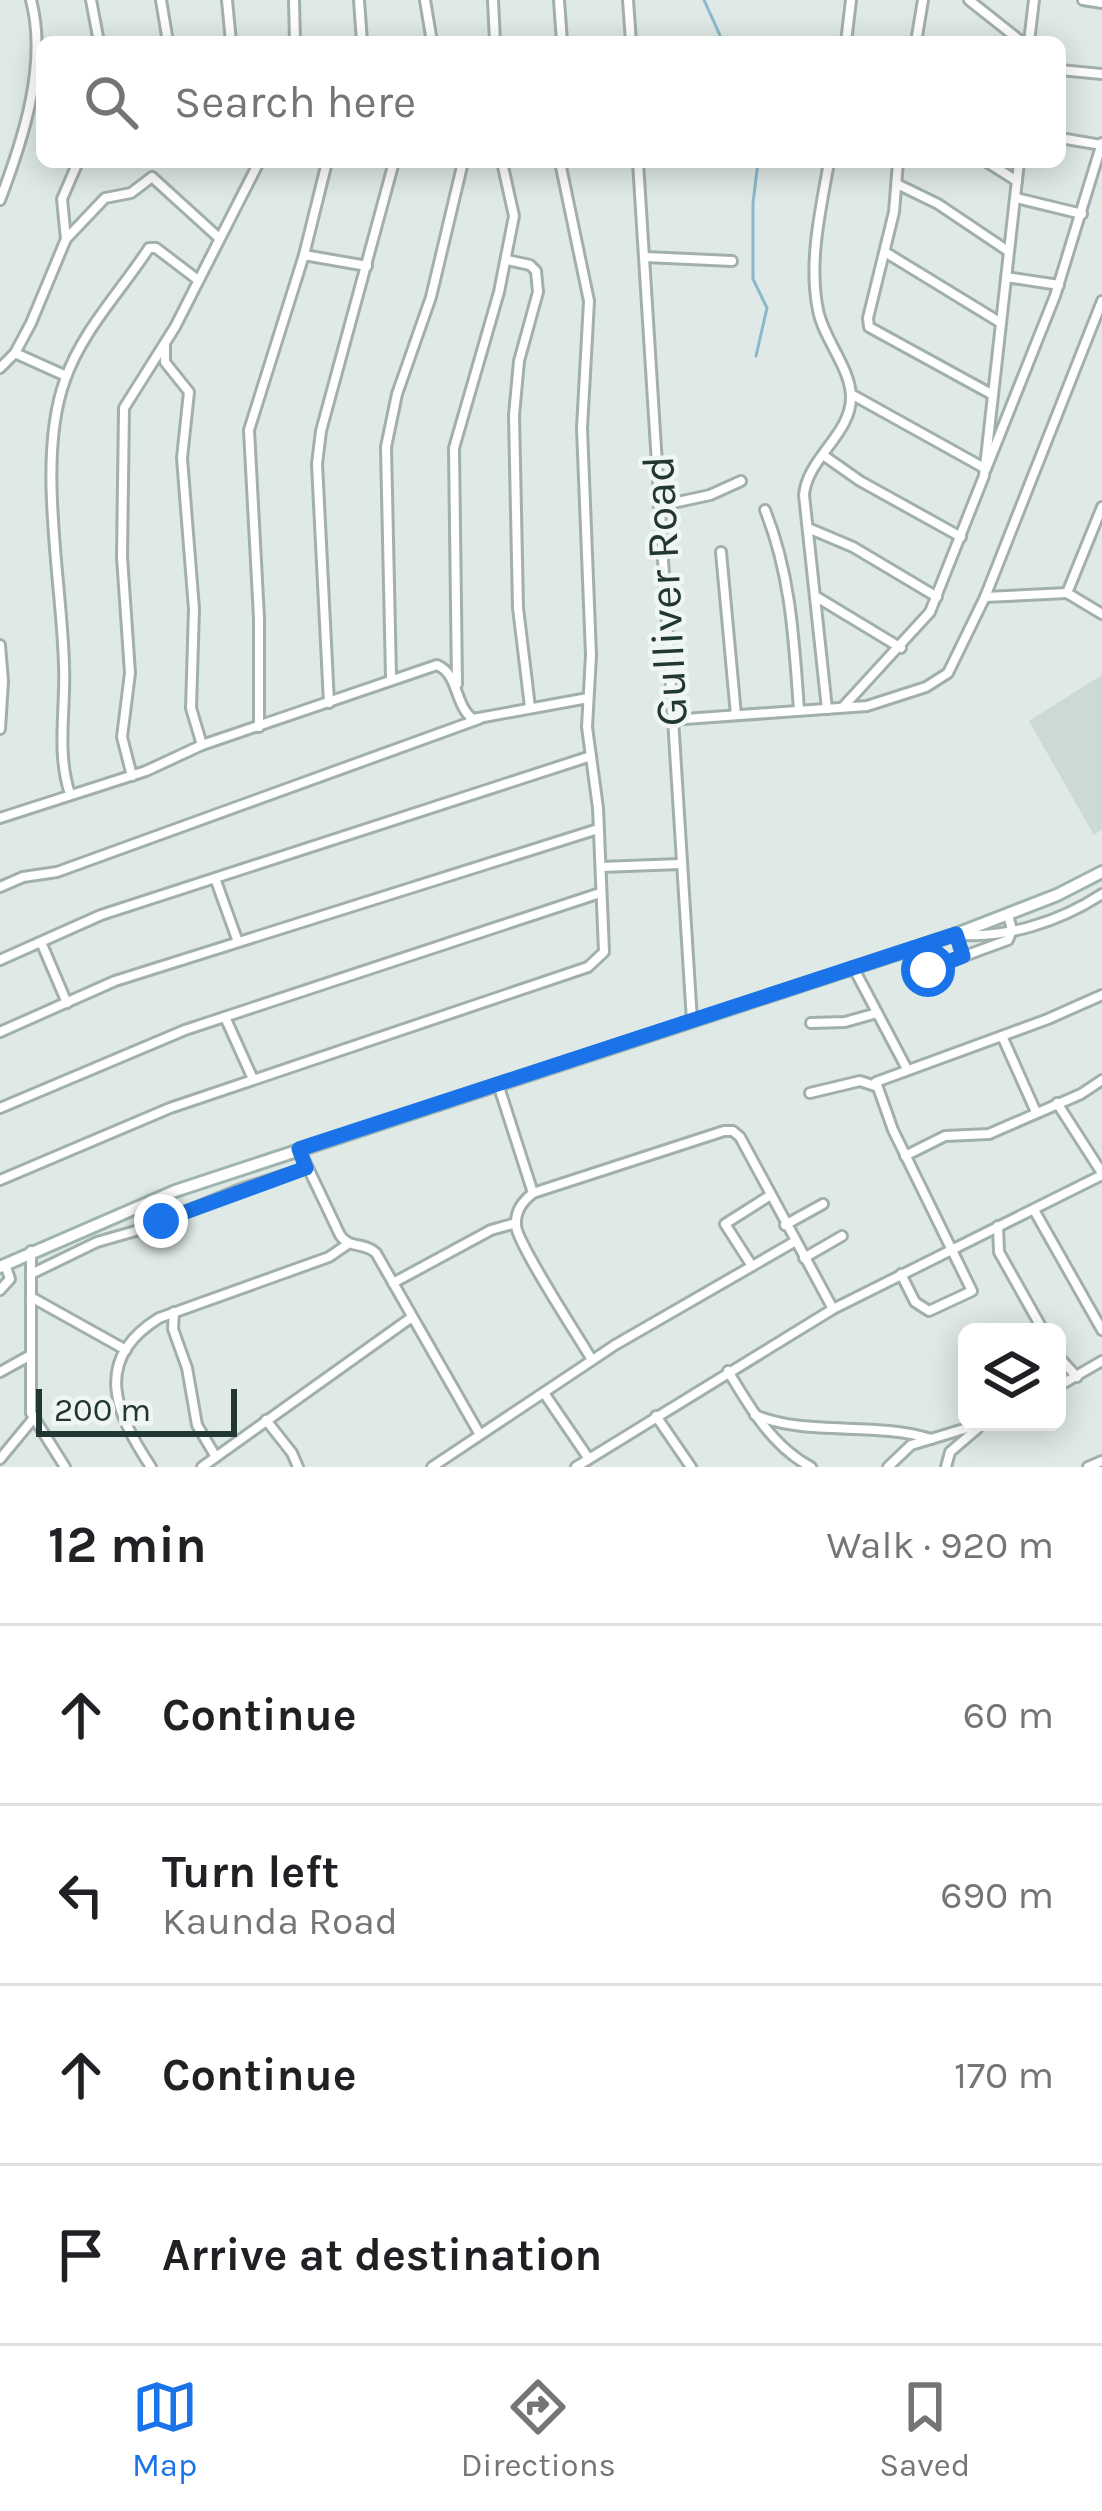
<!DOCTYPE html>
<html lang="en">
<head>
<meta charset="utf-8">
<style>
  :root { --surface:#fff; --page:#f6f6f6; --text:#202124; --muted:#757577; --line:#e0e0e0; --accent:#1a73e8 }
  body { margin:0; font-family:Karla,sans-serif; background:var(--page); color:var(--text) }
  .controls { position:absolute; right:36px; bottom:36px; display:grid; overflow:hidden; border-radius:18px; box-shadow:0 6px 30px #0003 }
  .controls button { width:108px; height:108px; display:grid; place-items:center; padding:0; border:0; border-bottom:3px solid var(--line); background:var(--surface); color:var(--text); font:60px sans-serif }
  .scale { position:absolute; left:36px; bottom:30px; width:201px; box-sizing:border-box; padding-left:12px; border:6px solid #213734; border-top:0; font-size:33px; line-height:42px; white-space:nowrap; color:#213734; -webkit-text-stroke:9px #eff6f3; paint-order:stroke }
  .stop { position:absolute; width:36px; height:36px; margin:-27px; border:9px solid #1a73e8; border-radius:50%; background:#fff }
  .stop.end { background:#1a73e8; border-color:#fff; box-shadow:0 3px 12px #0008 }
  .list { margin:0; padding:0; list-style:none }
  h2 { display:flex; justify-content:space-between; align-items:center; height:156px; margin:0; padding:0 48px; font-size:51px }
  h2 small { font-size:39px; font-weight:400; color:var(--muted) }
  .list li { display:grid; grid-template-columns:78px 1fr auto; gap:36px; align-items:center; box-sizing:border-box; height:180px; padding:0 48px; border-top:3px solid var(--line) }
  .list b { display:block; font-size:45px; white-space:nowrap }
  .list p { margin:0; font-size:39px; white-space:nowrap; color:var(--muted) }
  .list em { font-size:39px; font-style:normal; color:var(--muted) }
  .icon { flex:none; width:66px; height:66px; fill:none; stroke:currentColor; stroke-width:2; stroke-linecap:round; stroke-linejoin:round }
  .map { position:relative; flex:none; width:1102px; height:1467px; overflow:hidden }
  .search { position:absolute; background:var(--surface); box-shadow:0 6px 30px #0003; left:36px; right:36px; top:36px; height:132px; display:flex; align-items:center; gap:30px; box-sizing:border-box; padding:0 42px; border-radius:18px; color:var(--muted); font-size:45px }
  .sheet { height:876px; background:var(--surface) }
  nav { display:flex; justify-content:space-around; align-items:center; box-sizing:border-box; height:168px; border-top:3px solid var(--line); background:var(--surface); font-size:33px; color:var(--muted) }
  nav a { display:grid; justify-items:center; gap:6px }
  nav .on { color:var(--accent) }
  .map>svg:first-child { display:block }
</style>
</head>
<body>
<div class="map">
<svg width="1102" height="1467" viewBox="0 0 1102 1467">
  <rect width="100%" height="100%" fill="#dfe9e6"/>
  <polygon fill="#cdd9d5" points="1102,675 1102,829 1094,835 1029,721"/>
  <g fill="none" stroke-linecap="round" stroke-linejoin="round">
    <g stroke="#89b9cb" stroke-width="3">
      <polyline points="704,0 723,42"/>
      <polyline points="756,356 767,308 753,279 753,203 758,162"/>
    </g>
    <defs>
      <g id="minor">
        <polyline points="91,0 99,42"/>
        <polyline points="161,0 168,42"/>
        <polyline points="227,0 231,42"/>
        <polyline points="294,0 295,42"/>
        <polyline points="359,0 362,42"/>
        <polyline points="425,0 432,42"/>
        <polyline points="493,0 495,42"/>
        <polyline points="559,0 562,42"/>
        <polyline points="628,0 631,42"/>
        <polyline points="969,0 1022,42"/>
        <polyline points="1083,0 1102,3"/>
        <polyline points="846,42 851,0"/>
        <polyline points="916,42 923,0"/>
        <polyline points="1029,42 1034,0"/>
        <polyline points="1060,70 1102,74"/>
        <polyline points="1060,138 1102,145"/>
        <polyline points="638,162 692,1021"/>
        <polyline points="898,162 894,212 868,318 869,327 993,395"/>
        <polyline points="987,162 1017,181"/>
        <polyline points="897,184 938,204 1008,251"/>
        <polyline points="1016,198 1082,214"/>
        <path d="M0,200C23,140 48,64 31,0"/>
        <polyline points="67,238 105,198 131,193 152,177 219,238"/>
        <polyline points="885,252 1001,323"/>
        <polyline points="304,255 367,266"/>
        <polyline points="645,257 732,261"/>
        <polyline points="507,260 530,265 536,271 538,292 519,361 514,415 518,608 530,707"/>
        <polyline points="1006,277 1059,285"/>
        <polyline points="165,344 165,362 189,392 182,458 194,609 191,708 202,745"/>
        <polyline points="15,353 66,376"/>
        <polyline points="0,368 15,353 31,323 66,239 62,199 78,162"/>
        <polyline points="851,394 986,469 1055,296 1102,143"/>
        <polyline points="823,455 860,481 961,537"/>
        <polyline points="659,506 710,495 741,481"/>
        <path d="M765,510C791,575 794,640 799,710"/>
        <polyline points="808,528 853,547 937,597"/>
        <polyline points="721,552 736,715"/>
        <polyline points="1067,593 1102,507"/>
        <polyline points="1067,593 1102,614"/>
        <polyline points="815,596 901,648"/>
        <polyline points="985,597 1067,593"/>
        <polyline points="0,645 3,681 0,729"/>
        <polyline points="391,677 386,447 397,394 431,297 463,162"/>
        <polyline points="457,684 454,448 499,292 514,216 502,162"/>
        <polyline points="329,703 317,464 321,431 394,162"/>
        <polyline points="843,707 930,612 984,476 1019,162"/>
        <path d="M827,709L804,495C807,458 852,434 851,396C850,367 823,338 818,310C808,261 821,209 829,162"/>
        <polyline points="671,720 867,706 926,687 948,673 985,597 1102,301"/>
        <polyline points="259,727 259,618 249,430 304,255 327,162"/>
        <polyline points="132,776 122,737 130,673 122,557 124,408 175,327 259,162"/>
        <path d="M70,794C56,752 66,708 64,665C62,581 36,459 65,380C82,331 121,291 149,248H156L198,280"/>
        <path d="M0,818L146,771L202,745L437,665C459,674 454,705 473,719L588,698"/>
        <polyline points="601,867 680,864"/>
        <polyline points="216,881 238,942"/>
        <polyline points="0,887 23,877 57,872 479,719"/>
        <polyline points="41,942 67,1003"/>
        <path d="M963,955L956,934C1004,940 1061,921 1102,894"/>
        <polyline points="0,960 101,915 591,756"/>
        <polyline points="853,967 907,1069"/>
        <polyline points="915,974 1008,940 1012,930 1008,915"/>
        <polyline points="225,1017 253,1079"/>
        <polyline points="811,1023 845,1022 877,1013"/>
        <polyline points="0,1032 115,981 598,829"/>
        <polyline points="1002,1036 1036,1112"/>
        <polyline points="498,1084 533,1193"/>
        <polyline points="810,1093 860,1081 875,1086"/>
        <polyline points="1057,1103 1102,1173"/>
        <polyline points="0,1108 185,1030 600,893"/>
        <path d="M299,1149L340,1235C349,1249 365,1242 376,1253L479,1433"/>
        <polyline points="905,1156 945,1136 989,1134 1081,1094 1102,1080"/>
        <polyline points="0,1180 170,1108 588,967 604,952 598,808 587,727 591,655 582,428 589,301 560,162"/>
        <polyline points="1034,1210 1102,1330"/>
        <polyline points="785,1225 823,1204"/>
        <polyline points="998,1226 999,1252 1044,1332"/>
        <polyline points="146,1228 238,1190 306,1168"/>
        <polyline points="31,1251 31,1413 65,1467"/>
        <polyline points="804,1258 842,1236"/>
        <polyline points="752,1266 725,1224 769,1196"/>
        <polyline points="31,1274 97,1242 146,1228 139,1207"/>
        <polyline points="901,1274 915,1302 929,1311 972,1291 893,1130 876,1082 1048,1019 1102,995"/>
        <polyline points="393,1283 491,1230 516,1223"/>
        <polyline points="0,1290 10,1279 5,1264"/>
        <polyline points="31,1297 126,1350"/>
        <polyline points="174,1312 173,1329 187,1368 197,1425 216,1457"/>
        <polyline points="1057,1355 1077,1377"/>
        <path d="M592,1360C578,1336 518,1245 516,1226C515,1211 522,1202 533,1193L724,1131H733L740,1137L833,1309"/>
        <path d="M728,1371C750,1408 773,1447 811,1467"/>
        <polyline points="0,1372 29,1356"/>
        <polyline points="1057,1387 1102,1361"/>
        <polyline points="544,1393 589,1459"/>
        <path d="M755,1415C809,1437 874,1421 931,1439"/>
        <polyline points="656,1416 691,1467"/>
        <polyline points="266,1420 292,1453 298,1467"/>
        <polyline points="0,1459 33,1419"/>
        <path d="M151,1467C116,1414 91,1360 159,1318L329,1257L348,1244"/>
        <polyline points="202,1467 412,1317"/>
        <polyline points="432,1467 615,1345 794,1242"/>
        <polyline points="576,1467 833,1309 1102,1175"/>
        <polyline points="888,1467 911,1445 987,1422"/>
        <polyline points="946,1467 950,1452 978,1428"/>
        <polyline points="1088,1467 1102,1461"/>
      </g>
      <polyline id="secondary" points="0,1267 175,1191 954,935 1057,895 1102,872"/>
    </defs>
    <use href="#minor" stroke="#a2b0ad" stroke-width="14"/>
    <use href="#secondary" stroke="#9fb4af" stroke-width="16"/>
    <use href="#minor" stroke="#fff" stroke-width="8"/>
    <use href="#secondary" stroke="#fff" stroke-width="10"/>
  </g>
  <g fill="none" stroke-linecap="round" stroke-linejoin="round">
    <polyline stroke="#1a73e8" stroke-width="15" points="161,1221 306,1168 299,1149 956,934 963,956 928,970"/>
  </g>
  <g text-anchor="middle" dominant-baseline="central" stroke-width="9" stroke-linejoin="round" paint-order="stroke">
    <g font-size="45" fill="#213734" stroke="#eff6f3">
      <text transform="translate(665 591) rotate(-93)">Gulliver Road</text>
    </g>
  </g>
</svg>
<div class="controls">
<button><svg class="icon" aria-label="layers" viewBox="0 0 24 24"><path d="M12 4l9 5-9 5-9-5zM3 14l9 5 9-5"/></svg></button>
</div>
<div class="scale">200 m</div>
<div class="stop" style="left:928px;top:970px"></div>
<div class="stop end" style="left:161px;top:1221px"></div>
<div class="search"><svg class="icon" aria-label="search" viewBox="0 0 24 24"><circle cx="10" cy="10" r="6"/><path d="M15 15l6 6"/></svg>Search here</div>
</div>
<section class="sheet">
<h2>12 min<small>Walk · 920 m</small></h2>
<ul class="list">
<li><svg class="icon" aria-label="ahead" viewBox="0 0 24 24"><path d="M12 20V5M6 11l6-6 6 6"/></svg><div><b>Continue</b></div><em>60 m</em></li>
<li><svg class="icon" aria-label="left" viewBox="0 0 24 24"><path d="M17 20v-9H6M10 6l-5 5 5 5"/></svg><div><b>Turn left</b><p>Kaunda Road</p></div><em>690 m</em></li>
<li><svg class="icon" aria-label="ahead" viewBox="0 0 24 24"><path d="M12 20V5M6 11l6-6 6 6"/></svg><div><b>Continue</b></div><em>170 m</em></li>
<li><svg class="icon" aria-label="arrive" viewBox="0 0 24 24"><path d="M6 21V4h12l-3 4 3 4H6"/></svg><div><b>Arrive at destination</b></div></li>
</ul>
</section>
<nav>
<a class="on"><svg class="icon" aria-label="map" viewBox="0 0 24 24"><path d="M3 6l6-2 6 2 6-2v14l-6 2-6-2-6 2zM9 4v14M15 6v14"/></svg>Map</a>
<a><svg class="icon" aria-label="directions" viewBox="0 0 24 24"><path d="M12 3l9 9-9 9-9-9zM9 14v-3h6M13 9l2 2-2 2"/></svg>Directions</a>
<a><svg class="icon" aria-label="saved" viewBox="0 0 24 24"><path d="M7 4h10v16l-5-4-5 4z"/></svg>Saved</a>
</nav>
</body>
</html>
